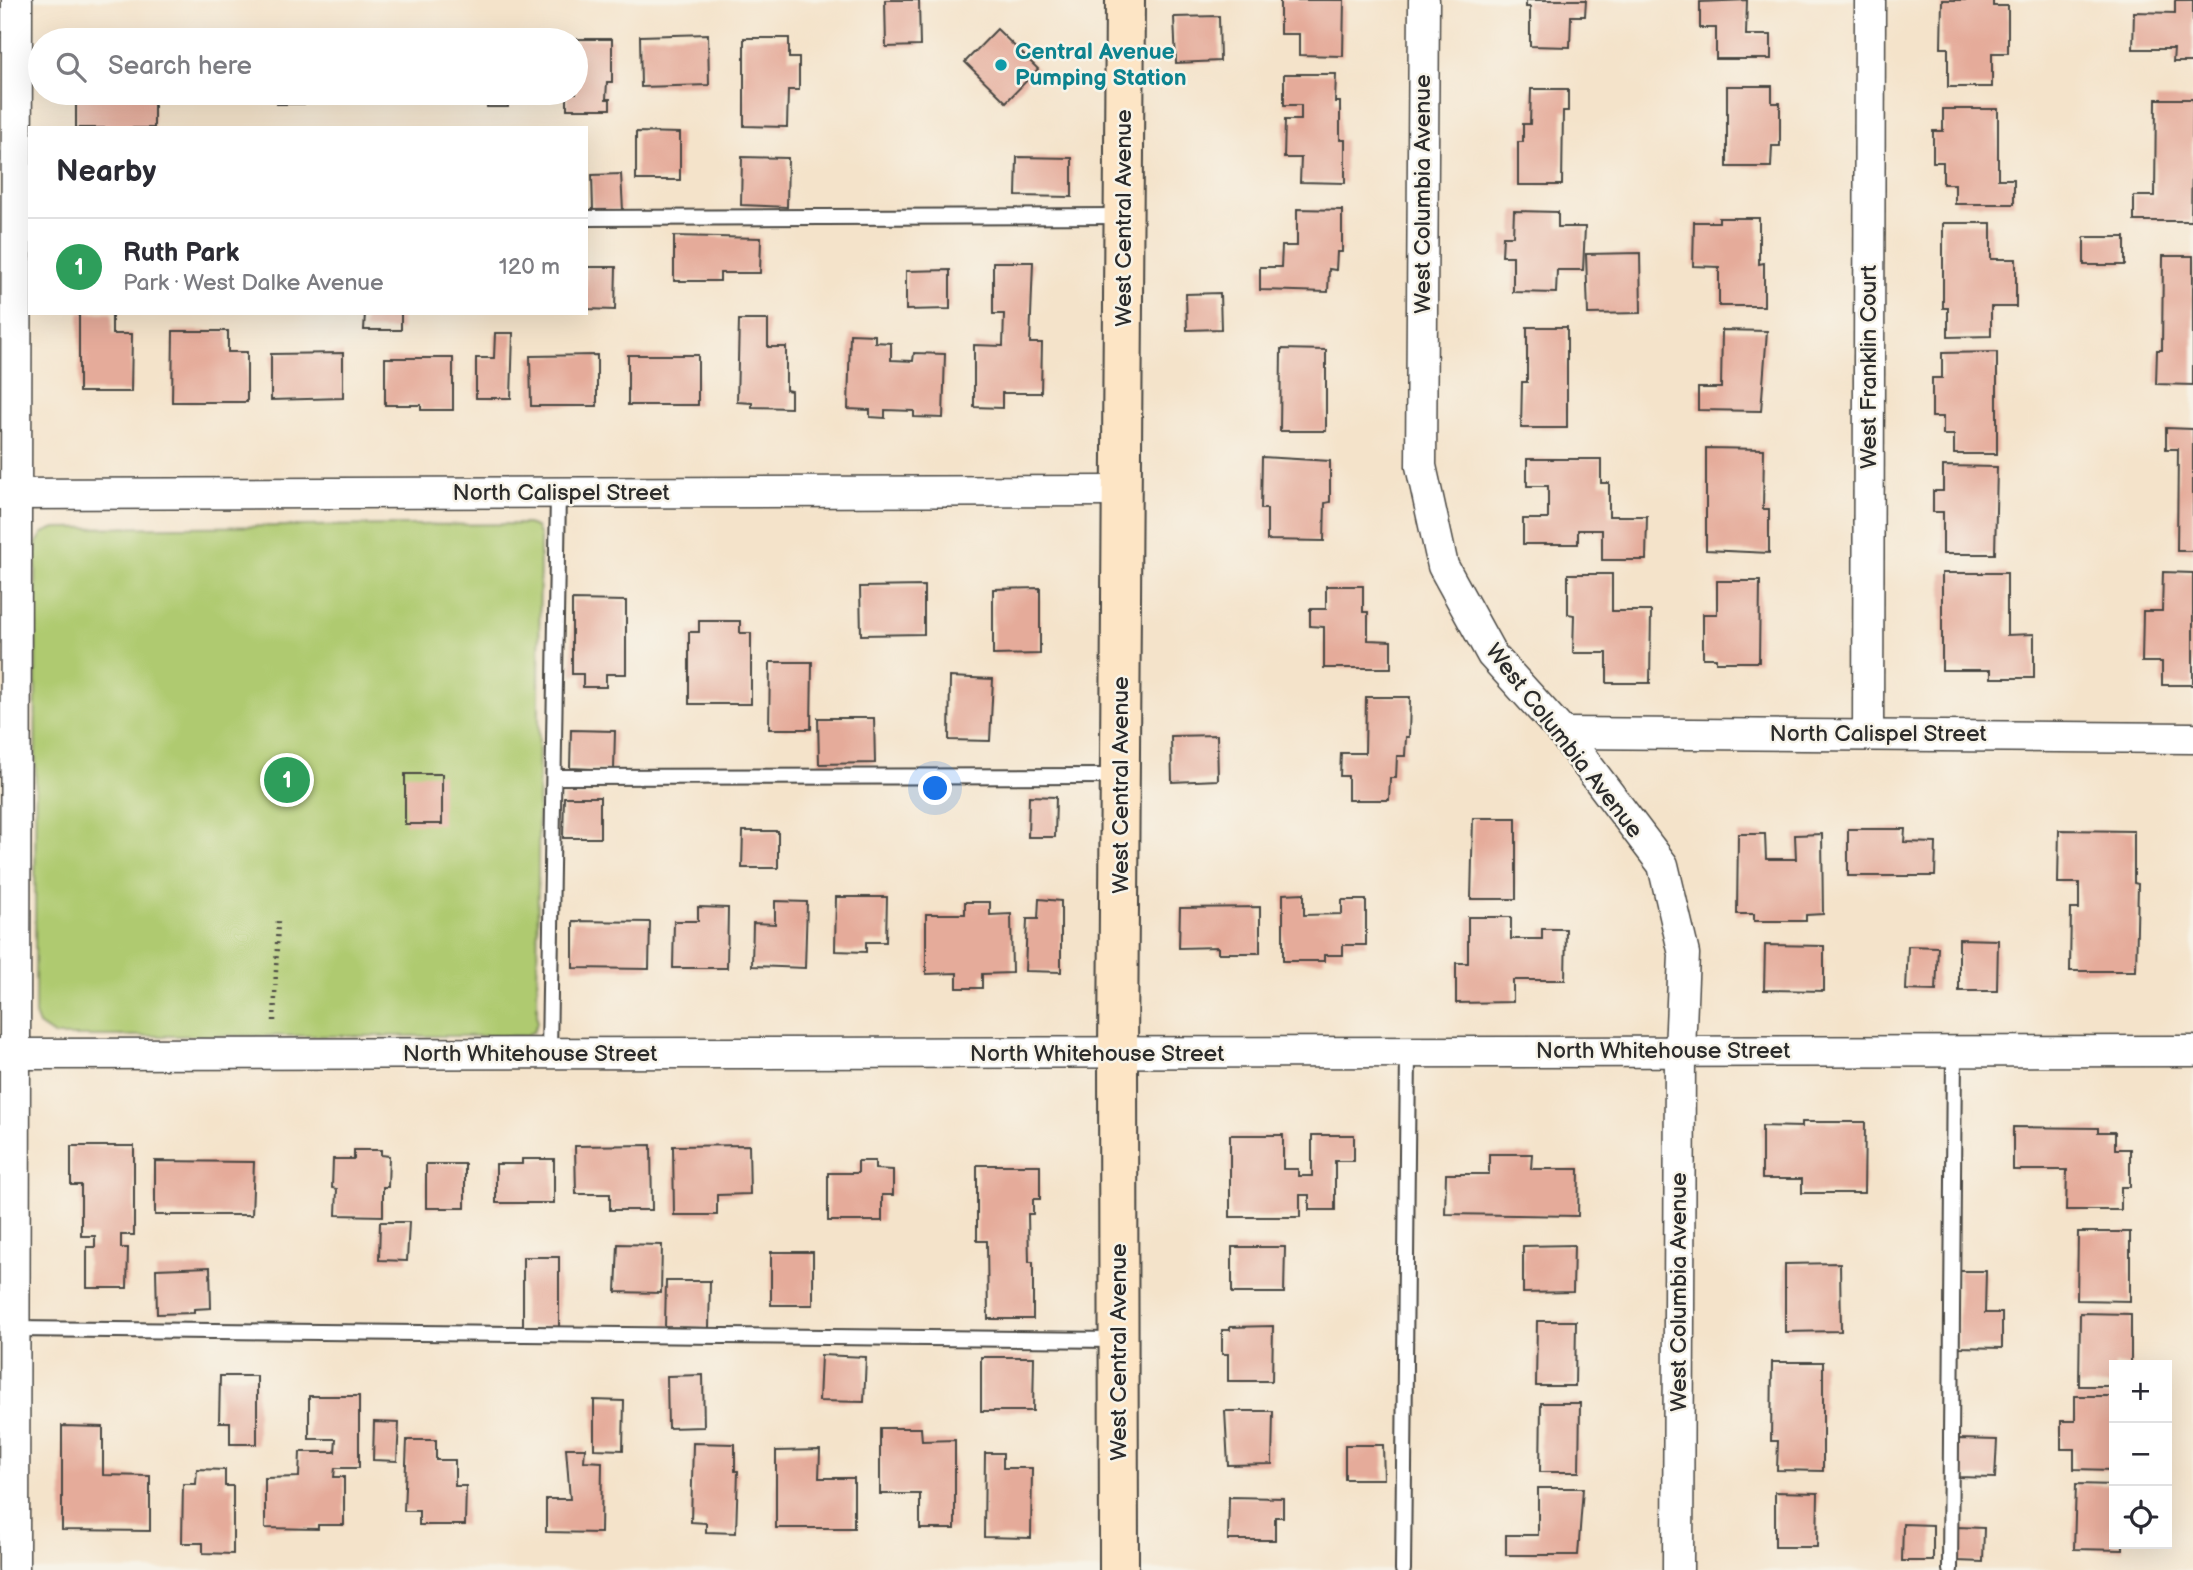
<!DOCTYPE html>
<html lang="en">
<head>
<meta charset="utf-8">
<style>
  :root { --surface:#fff; --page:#f2f2f3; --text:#2b2b33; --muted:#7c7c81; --line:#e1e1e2; --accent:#c8321e }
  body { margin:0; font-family:"Balsamiq Sans",sans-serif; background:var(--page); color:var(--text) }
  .controls { position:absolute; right:21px; bottom:21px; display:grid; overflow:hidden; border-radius:0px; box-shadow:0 7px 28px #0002 }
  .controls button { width:63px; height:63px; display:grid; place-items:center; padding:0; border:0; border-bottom:2px solid var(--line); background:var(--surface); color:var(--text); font:35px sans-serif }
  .you { position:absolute; left:936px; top:789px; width:24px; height:24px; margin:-18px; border:5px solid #fff; border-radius:50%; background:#1a73e8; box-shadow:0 0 0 10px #1a73e833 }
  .badge { display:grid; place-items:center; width:46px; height:46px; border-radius:50%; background:var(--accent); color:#fff; font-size:23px; font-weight:700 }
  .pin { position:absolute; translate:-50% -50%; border:4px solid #fff; box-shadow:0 2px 7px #0006 }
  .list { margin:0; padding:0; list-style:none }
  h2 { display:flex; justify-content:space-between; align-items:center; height:91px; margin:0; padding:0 28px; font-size:30px }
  h2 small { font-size:23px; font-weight:400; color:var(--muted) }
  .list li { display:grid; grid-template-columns:46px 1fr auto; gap:21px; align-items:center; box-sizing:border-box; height:98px; padding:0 28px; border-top:2px solid var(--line) }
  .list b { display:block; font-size:26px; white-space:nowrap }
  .list p { margin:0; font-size:23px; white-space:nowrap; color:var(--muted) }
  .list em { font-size:23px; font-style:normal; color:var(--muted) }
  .icon { flex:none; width:38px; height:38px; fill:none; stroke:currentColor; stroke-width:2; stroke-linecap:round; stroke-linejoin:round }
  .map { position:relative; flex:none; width:2193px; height:1570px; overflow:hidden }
  .search { position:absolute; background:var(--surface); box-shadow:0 7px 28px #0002; left:28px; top:28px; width:560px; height:77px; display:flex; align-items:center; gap:18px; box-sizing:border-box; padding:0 24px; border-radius:38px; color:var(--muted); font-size:26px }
  .panel { position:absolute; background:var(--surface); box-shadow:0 7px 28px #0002; left:28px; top:126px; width:560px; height:189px; border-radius:0px }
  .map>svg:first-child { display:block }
</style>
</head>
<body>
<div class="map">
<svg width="2193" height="1570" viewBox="0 0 2193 1570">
  <rect width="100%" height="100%" fill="#f7f3e8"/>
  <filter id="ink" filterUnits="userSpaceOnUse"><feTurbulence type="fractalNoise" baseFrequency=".0143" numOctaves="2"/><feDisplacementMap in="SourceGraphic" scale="14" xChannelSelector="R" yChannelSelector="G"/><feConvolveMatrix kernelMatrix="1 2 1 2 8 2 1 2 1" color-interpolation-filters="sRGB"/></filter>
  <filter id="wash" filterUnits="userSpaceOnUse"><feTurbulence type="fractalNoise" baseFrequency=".00686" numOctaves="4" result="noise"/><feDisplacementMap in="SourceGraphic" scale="28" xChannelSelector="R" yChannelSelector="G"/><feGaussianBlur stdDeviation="1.57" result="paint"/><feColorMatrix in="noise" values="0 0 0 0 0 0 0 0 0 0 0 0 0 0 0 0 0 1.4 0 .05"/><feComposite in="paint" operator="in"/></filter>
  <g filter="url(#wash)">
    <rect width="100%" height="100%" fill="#f4e3ca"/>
    <polygon fill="#afca70" stroke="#6d7a4e" stroke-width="2" points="527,524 536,527 540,537 537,1023 533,1032 525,1036 55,1036 39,1025 35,1015 36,544 43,533 55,528"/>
    <g id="blocks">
      <g fill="#e5ab9a">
        <polygon points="885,0 919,0 920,46 886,47"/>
        <polygon points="1280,0 1344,0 1343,56 1299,55 1299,34 1280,34"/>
        <polygon points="1526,0 1586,0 1585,16 1571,16 1570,47 1530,46 1530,7 1526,7"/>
        <polygon points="1747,0 1746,35 1771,35 1771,59 1716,59 1716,28 1700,28 1700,2"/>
        <polygon points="1942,0 1993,0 1993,6 2008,6 2008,53 1992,53 1992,87 1948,87 1948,48 1941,48"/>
        <polygon points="2175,0 2193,0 2193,62 2173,62 2174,49 2133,49 2134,12 2175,13"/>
        <polygon points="1219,16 1220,61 1176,63 1174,17"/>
        <polygon points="997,29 1038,69 1006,102 965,62"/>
        <rect x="270" y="31" width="44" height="9"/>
        <polygon points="708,34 709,85 641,87 640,36"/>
        <polygon points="744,38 789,38 789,58 799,58 799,90 788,90 787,127 744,126"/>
        <polygon points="576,39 612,39 612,82 607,82 606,99 610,99 610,109 567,109 567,93 576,93"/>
        <polygon points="1284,74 1336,74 1335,102 1340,102 1340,140 1345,140 1345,183 1300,182 1301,158 1284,158 1285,120 1301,120 1301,105 1284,105"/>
        <polygon points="1727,86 1772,86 1772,103 1780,103 1780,146 1772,146 1771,167 1727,167"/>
        <polygon points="1531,89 1568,89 1568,111 1563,111 1562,185 1518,185 1518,142 1523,142 1523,124 1530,124"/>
        <rect x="76" y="93" width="78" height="35"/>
        <polygon points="277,93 306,93 305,104 277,104"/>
        <rect x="487" y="93" width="21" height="14"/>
        <polygon points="2156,99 2193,99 2191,221 2134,221 2134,196 2155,196"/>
        <polygon points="1943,109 1998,109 1998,179 2014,179 2014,204 1955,204 1955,184 1943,184 1943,162 1933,162 1933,131 1943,131"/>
        <polygon points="636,132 680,133 680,180 636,180"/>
        <polygon points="742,157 788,158 787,207 741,205"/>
        <polygon points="1017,157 1072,158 1072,197 1016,196"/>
        <polygon points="621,174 623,210 593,210 592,175"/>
        <polygon points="1297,209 1342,210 1342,252 1337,252 1336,270 1329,269 1328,292 1260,290 1260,267 1281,267 1282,246 1297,246"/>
        <polygon points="1514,211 1558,212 1558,227 1585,227 1583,270 1557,270 1556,293 1513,292 1513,256 1502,256 1503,236 1513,236"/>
        <polygon points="1719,218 1759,218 1759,264 1764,263 1764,306 1719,306 1719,267 1693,266 1694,222 1719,222"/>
        <polygon points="1943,223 1991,223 1991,259 2016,259 2016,307 1991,307 1991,336 1948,337 1948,308 1943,308"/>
        <polygon points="674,236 761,238 760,273 720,273 720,281 674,281"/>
        <rect x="2084" y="237" width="41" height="28"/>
        <polygon points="1640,253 1641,313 1588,314 1586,254"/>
        <polygon points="2163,256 2193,256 2193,385 2156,384 2157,350 2162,350"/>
        <polygon points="993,262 1033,262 1030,343 1042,343 1041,393 1002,393 1002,408 974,407 974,345 1003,346 1004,314 993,314"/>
        <polygon points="586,267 616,267 615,310 586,309"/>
        <polygon points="950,270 950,309 906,310 906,271"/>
        <polygon points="1220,293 1221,329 1187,330 1186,294"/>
        <polygon points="79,313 112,313 112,334 132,334 131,392 79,392"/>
        <polygon points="365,313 401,313 401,330 364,330"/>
        <polygon points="739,320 768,320 768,347 786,347 786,390 791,391 791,408 752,407 752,403 737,402"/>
        <polygon points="1527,327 1567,327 1567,428 1521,428 1522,382 1527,382"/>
        <polygon points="1722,330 1767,331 1761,411 1698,410 1698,388 1721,388"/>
        <polygon points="173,331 228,331 228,352 247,352 247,402 172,402"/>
        <polygon points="495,333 513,333 511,398 476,398 476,358 494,358"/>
        <polygon points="850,334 875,335 875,342 891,343 891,360 913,361 914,353 945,354 943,418 914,417 914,411 885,410 885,418 870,417 870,410 848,409"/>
        <polygon points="1281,349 1326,350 1326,431 1280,431"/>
        <polygon points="1997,352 1997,454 1954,454 1954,435 1943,435 1943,417 1932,417 1932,378 1942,378 1942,353"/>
        <polygon points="343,353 343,398 271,400 271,354"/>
        <polygon points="597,355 597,406 531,406 530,356"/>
        <rect x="628" y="355" width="70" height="50"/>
        <polygon points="385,358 453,358 453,410 421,410 421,405 385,405"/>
        <polygon points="2166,428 2193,429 2193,551 2177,551 2178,449 2166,449"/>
        <polygon points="1706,448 1764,449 1763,509 1769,509 1769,553 1706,550"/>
        <polygon points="1262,457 1330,461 1330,502 1325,503 1324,541 1267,540 1267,509 1261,509"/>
        <polygon points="1527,459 1601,459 1601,483 1609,483 1609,516 1647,516 1646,560 1602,560 1602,530 1578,530 1578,544 1523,544 1523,519 1548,519 1548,486 1527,486"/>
        <polygon points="1943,466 1997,467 1995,554 1943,554 1943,512 1933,512 1933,491 1943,491"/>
        <polygon points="2163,572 2193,573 2193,685 2162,685 2162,662 2142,662 2143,611 2162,611"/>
        <polygon points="1942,573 2007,573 2007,635 2034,634 2034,678 1991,678 1991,670 1942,670"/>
        <polygon points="1568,574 1612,574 1612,611 1651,611 1650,683 1607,683 1607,653 1573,653 1574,615 1568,614"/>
        <polygon points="1717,581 1760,581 1759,662 1716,662 1716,658 1703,658 1703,614 1717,614"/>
        <polygon points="924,586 924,634 861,635 860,587"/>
        <polygon points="1326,586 1363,586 1363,612 1368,612 1368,640 1391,641 1391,668 1324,668 1324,627 1310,626 1310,609 1326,609"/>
        <polygon points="1040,588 1040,654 993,655 993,589"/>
        <polygon points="572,600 626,601 626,674 606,674 606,687 583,687 583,674 572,674"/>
        <polygon points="699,621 740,621 740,633 751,633 751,704 689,704 689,632 699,632"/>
        <polygon points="770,662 812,662 811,729 769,729"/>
        <polygon points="950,677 993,679 990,741 949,740"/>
        <polygon points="1366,697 1410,697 1409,737 1406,737 1405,756 1397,756 1396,778 1390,778 1389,800 1348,800 1348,776 1340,776 1341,753 1365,753"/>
        <polygon points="818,718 874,718 875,763 819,764"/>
        <polygon points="571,730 615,731 614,770 570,768"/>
        <polygon points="1217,735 1218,780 1172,782 1171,736"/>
        <rect x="405" y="774" width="37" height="50"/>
        <polygon points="1029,796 1056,797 1055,837 1028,837"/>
        <polygon points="564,797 600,797 600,838 563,838"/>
        <polygon points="1473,818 1516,818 1516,899 1471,899"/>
        <polygon points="1848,829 1905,829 1904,842 1936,843 1935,876 1848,876"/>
        <polygon points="2059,830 2134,831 2134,883 2138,884 2136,971 2070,971 2071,909 2079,909 2079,883 2058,883"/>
        <polygon points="743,831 778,831 778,868 742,868"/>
        <polygon points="1738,834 1765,834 1766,859 1796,859 1795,835 1822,834 1823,914 1806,915 1806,921 1754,921 1754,914 1737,914"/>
        <polygon points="1304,893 1304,915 1342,914 1342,900 1366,900 1366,945 1343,945 1343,955 1324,955 1324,961 1283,961 1283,894"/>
        <polygon points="836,897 887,897 886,942 866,942 866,952 835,951"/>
        <polygon points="1039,899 1061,901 1061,972 1025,971 1027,919 1038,919"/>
        <polygon points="775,901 807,902 805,968 752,966 753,923 775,924"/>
        <polygon points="965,902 990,902 990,915 1011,914 1012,973 982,974 982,988 957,988 957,973 926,974 926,914 965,914"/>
        <polygon points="698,907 728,908 727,968 673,968 674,921 698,921"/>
        <polygon points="1260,907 1260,953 1218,953 1218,947 1179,948 1180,908"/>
        <polygon points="1468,917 1511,917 1511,939 1542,939 1542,929 1566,929 1565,980 1513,980 1513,1002 1456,1003 1456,963 1468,963"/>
        <polygon points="573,921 650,922 649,969 573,968"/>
        <polygon points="1959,939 1998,940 1997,991 1959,991"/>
        <polygon points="1765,945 1824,946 1824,991 1764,990"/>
        <polygon points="1908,946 1938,947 1936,991 1906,990"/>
        <polygon points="1802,1122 1865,1122 1864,1193 1802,1193 1802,1179 1762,1179 1762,1126 1802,1127"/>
        <polygon points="2013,1127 2098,1128 2098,1132 2115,1132 2115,1149 2130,1149 2130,1187 2121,1187 2121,1210 2066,1210 2067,1170 2013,1170"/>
        <polygon points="1230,1135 1283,1135 1283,1169 1298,1169 1298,1176 1312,1176 1312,1135 1354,1135 1354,1161 1335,1161 1335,1210 1309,1210 1309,1195 1300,1195 1300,1217 1230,1217"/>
        <polygon points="651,1145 652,1210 610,1210 610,1194 576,1194 575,1146"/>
        <polygon points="749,1145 750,1194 717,1195 717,1215 674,1215 673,1146"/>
        <polygon points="71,1146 134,1146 134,1235 121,1235 121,1248 128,1248 127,1288 87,1288 87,1247 95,1247 95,1236 81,1236 81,1185 71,1185"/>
        <polygon points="354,1150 381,1150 381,1155 389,1156 388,1187 383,1187 383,1216 336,1215 337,1189 332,1188 333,1159 354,1159"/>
        <polygon points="1489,1154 1532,1154 1531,1169 1579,1169 1578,1216 1445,1214 1446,1174 1489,1174"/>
        <polygon points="522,1159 554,1159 554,1203 496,1203 496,1164 522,1164"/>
        <polygon points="155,1161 254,1162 252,1215 155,1215"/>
        <polygon points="858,1161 875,1161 875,1169 893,1170 893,1195 882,1195 882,1221 828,1221 828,1173 858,1173"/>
        <rect x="426" y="1164" width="39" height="44"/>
        <polygon points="977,1165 1040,1165 1040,1199 1033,1199 1033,1214 1028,1214 1029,1262 1033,1262 1033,1319 988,1319 987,1241 977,1241"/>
        <polygon points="380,1222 409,1222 407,1261 379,1260"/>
        <polygon points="2078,1232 2130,1232 2130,1301 2077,1300"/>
        <polygon points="618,1244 662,1245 661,1293 616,1292"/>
        <polygon points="1574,1245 1573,1292 1523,1293 1523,1246"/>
        <polygon points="1232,1247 1285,1247 1284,1293 1232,1293"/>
        <rect x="771" y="1252" width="42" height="53"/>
        <polygon points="523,1257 559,1257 559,1327 523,1326"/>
        <polygon points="1840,1263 1841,1331 1785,1332 1785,1264"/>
        <polygon points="210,1267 211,1308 194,1309 194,1313 157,1314 156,1269"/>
        <polygon points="1959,1271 1986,1271 1985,1313 2002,1313 2002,1348 1958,1347"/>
        <polygon points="666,1281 710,1281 709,1328 665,1327"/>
        <polygon points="2080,1313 2131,1314 2131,1365 2114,1365 2114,1386 2079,1386"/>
        <polygon points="1537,1321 1576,1321 1575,1386 1536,1386"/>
        <polygon points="1273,1326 1272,1381 1228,1381 1228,1354 1222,1354 1222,1330 1230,1330 1230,1327"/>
        <polygon points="821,1355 866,1357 864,1402 819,1401"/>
        <polygon points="981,1357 1034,1357 1033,1411 981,1411"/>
        <polygon points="1772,1362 1823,1362 1823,1471 1777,1470 1778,1441 1771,1441"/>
        <polygon points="703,1375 704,1427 668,1428 667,1376"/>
        <polygon points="220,1376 257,1376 257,1444 230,1444 230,1422 219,1422"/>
        <polygon points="309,1396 359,1396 359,1468 335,1468 334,1477 344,1477 344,1525 318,1525 318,1529 265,1528 265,1478 299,1477 300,1452 335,1452 336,1439 309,1439"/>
        <polygon points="2075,1396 2114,1396 2114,1470 2074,1469 2074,1449 2061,1449 2061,1421 2075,1421"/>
        <polygon points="594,1400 624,1401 623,1450 594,1449"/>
        <polygon points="1541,1403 1580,1403 1579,1472 1540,1472"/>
        <polygon points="1225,1411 1273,1411 1272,1464 1228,1465"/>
        <polygon points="374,1422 399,1423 397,1461 373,1460"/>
        <polygon points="62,1426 103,1427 103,1475 150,1476 150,1531 62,1530"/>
        <polygon points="880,1428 921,1428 922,1441 955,1440 955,1529 920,1529 920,1494 880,1494"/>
        <polygon points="1958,1439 1997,1440 1995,1478 1957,1477"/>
        <polygon points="407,1440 436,1440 436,1460 455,1460 455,1486 466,1486 465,1525 419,1525 419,1511 404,1511"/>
        <polygon points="693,1443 735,1444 735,1471 738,1471 736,1533 706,1532 706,1523 691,1522"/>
        <polygon points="1345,1445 1383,1445 1384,1479 1345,1479"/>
        <polygon points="566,1448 585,1448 584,1461 602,1462 601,1533 546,1532 546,1499 570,1499"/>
        <polygon points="820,1450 819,1478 854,1478 854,1528 776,1528 776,1451"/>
        <polygon points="985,1453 1003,1453 1003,1468 1032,1468 1031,1538 984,1537"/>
        <polygon points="197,1469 225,1470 225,1486 233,1486 233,1554 203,1553 203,1543 182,1543 183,1484 196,1484"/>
        <polygon points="2076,1484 2114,1485 2114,1544 2123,1544 2123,1550 2074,1549"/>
        <polygon points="1538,1488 1583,1488 1578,1555 1506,1555 1506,1535 1538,1535"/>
        <polygon points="1775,1492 1818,1493 1817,1547 1775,1547"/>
        <polygon points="1229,1497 1283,1498 1283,1517 1275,1517 1275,1540 1228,1540"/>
        <polygon points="1903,1524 1933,1525 1933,1561 1902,1561"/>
        <polygon points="1957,1527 1984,1528 1983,1562 1956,1561"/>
      </g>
    </g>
  </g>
  <g filter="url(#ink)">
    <use href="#blocks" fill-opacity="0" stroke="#494743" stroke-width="2"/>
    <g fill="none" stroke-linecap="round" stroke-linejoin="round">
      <defs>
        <g id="lane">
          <polyline points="586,218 1122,216"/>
          <polyline points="554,777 1120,776"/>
          <polyline points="549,1054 558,493"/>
          <polyline points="12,1329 1119,1340"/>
          <polyline points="1403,1570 1408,1052"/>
          <polyline points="1950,1570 1954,1051"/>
        </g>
        <g id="street">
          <polyline points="1424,0 1421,466 1443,566 1492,655 1563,733 1663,865 1684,954 1680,1051 1678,1570"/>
          <polyline points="0,494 1122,491"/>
          <polyline points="1563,733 2193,738"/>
          <polyline points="1868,733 1870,0"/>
          <polyline points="0,1054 2193,1051"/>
          <polyline points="14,1570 17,0"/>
        </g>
        <polyline id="secondary" points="1119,1570 1118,1054 1125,0"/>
      </defs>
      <use href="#lane" stroke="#494743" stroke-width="18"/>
      <use href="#street" stroke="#494743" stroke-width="33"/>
      <use href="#secondary" stroke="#494743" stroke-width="42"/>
      <polyline stroke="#494743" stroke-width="4.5" stroke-dasharray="2 5" stroke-linecap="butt" points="274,1021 278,920"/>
      <use href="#lane" stroke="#fff" stroke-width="14"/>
      <use href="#street" stroke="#fff" stroke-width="30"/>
      <use href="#secondary" stroke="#fde5c5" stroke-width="38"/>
    </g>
  </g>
  <circle fill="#0f9aa8" stroke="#f7f3e8" stroke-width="2.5" cx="1001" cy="65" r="7"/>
  <g text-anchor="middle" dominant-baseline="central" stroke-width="5" stroke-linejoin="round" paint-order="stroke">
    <g font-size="23" font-weight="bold" fill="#0d838f" stroke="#f7f3e8" text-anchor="start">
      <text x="1015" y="52">Central Avenue<tspan x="1015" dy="26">Pumping Station</tspan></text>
    </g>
    <g font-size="23" fill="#2b2b2b" stroke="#f7f3e8">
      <text transform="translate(1423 194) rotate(-90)">West Columbia Avenue</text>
      <text transform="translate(1124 218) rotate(-90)">West Central Avenue</text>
      <text transform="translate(1869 367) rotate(-90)">West Franklin Court</text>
      <text x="561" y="493">North Calispel Street</text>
      <text x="1878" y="734">North Calispel Street</text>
      <text transform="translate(1564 741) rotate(52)">West Columbia Avenue</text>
      <text transform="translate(1121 785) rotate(-90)">West Central Avenue</text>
      <text x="1663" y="1051">North Whitehouse Street</text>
      <text x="530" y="1054">North Whitehouse Street</text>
      <text x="1097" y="1054">North Whitehouse Street</text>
      <text transform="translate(1679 1292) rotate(-90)">West Columbia Avenue</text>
      <text transform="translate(1119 1352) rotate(-90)">West Central Avenue</text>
    </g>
  </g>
</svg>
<div class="controls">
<button>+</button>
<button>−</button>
<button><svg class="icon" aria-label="locate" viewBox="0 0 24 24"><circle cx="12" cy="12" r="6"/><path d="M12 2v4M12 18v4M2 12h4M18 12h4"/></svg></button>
</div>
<div class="you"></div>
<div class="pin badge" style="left:287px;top:780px;background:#2e9e5b">1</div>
<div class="search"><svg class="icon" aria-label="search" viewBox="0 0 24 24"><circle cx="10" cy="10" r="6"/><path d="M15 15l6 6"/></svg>Search here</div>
<section class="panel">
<h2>Nearby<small></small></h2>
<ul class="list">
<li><span class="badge" style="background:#2e9e5b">1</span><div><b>Ruth Park</b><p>Park · West Dalke Avenue</p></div><em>120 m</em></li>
</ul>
</section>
</div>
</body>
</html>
